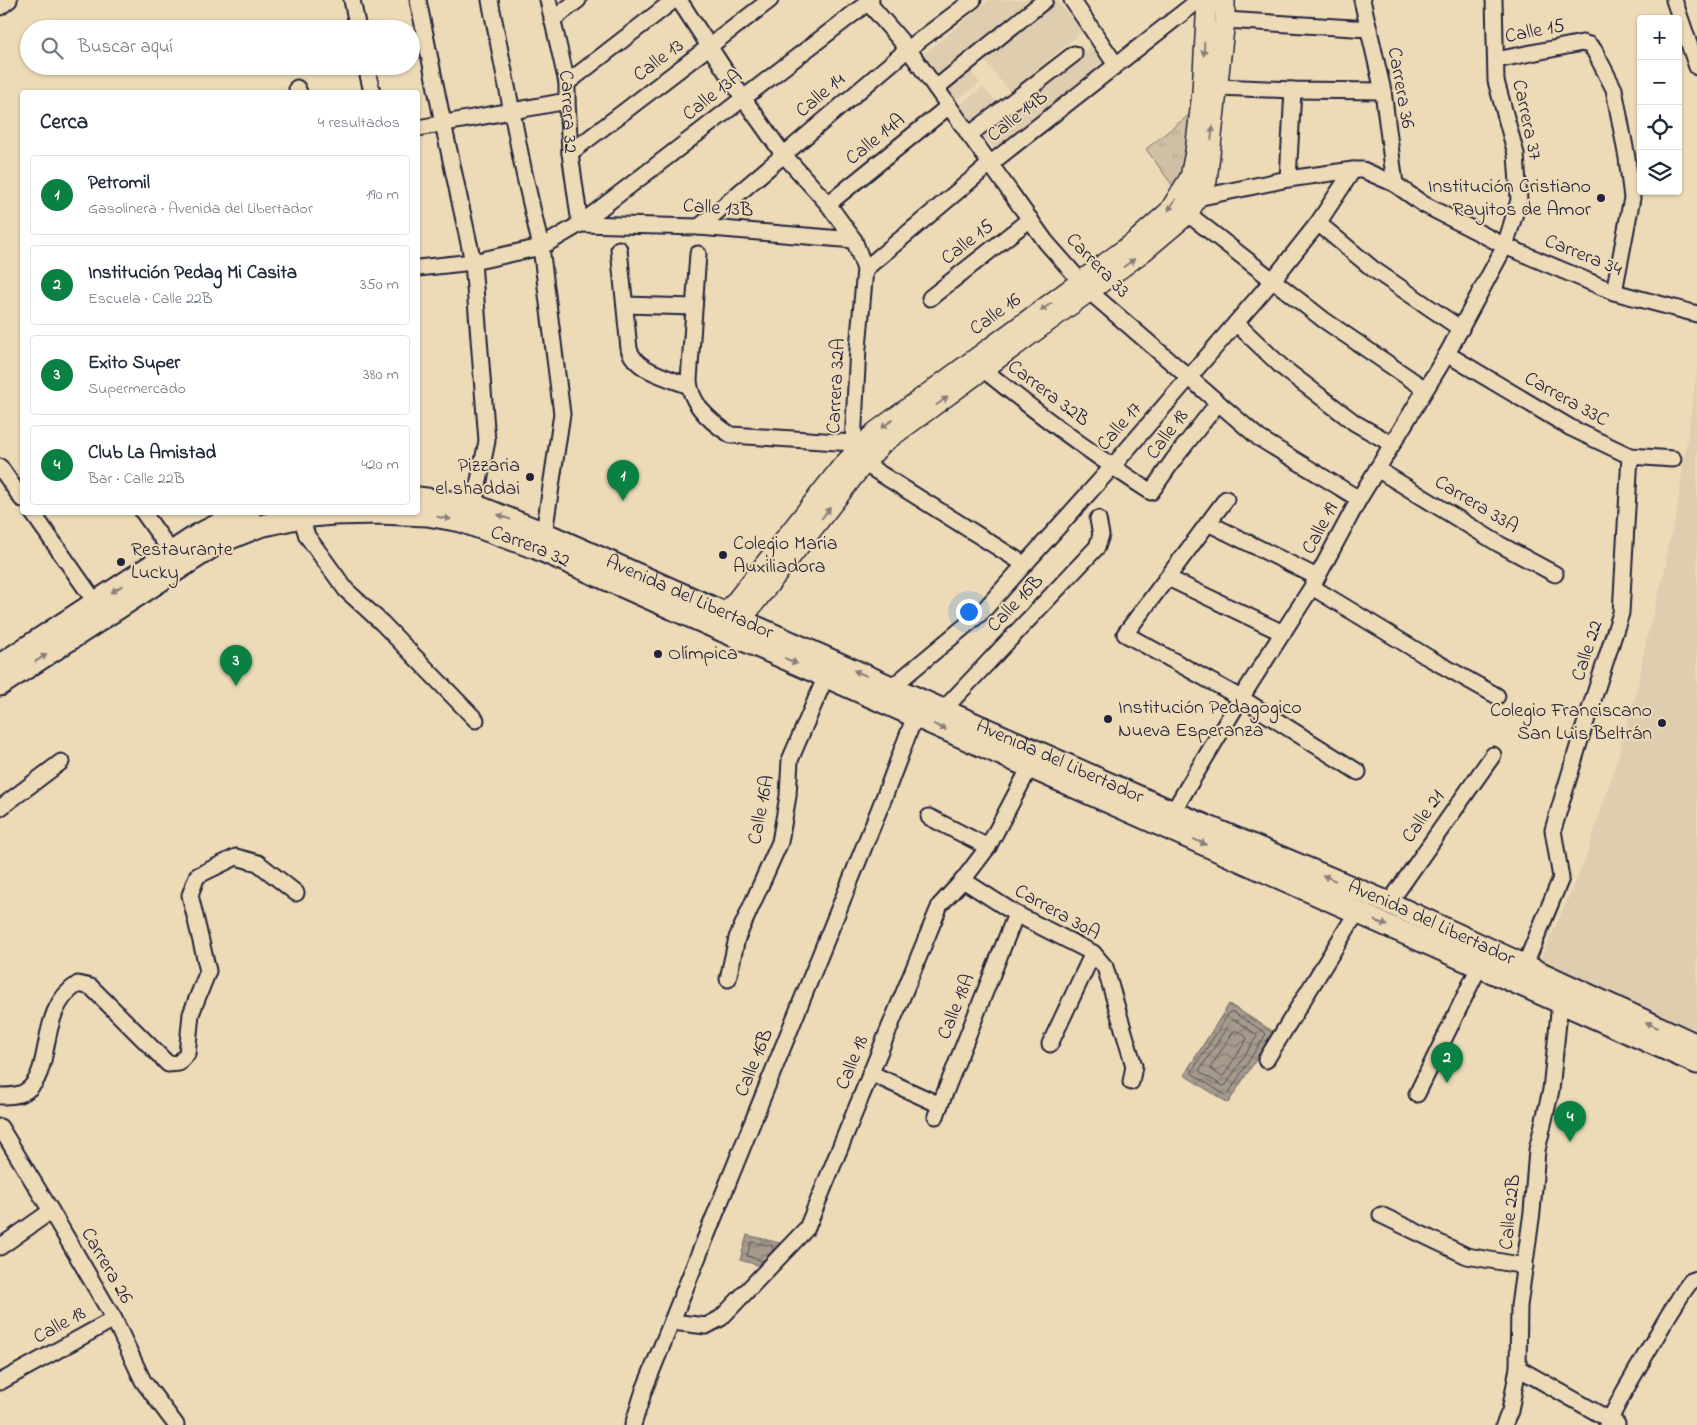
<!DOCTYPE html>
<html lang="es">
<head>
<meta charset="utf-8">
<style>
  :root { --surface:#fff; --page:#f6f6f7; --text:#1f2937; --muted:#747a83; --line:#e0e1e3; --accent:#0b8043 }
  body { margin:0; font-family:"Indie Flower",sans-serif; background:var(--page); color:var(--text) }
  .controls { position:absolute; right:15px; top:15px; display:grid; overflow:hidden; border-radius:5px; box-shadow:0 1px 4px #0004 }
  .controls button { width:45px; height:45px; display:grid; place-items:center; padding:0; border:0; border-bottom:1px solid var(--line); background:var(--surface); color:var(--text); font:25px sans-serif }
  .you { position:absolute; left:968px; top:611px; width:18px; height:18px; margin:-12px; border:4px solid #fff; border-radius:50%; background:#1a73e8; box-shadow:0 0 0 8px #1a73e833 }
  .badge { display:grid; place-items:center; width:32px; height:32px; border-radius:50%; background:var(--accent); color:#fff; font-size:16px; font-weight:700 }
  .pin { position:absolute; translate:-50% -41px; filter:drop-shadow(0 1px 2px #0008) }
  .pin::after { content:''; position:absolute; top:26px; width:18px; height:15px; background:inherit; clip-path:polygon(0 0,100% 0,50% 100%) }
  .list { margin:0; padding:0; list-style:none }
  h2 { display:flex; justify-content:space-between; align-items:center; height:65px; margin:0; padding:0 20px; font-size:21px }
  h2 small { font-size:16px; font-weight:400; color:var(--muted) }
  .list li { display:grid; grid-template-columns:32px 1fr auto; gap:15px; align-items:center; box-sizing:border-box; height:80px; margin:0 10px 10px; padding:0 10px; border:1px solid var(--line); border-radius:5px }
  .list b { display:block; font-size:19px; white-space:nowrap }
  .list p { margin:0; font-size:16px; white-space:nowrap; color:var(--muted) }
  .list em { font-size:16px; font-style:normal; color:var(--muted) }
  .icon { flex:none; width:28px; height:28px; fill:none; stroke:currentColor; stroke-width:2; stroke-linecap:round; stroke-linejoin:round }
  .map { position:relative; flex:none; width:1697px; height:1425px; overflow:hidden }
  .search { position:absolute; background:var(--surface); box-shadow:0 1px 4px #0004; left:20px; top:20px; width:400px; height:55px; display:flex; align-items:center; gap:12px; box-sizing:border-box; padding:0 18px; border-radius:28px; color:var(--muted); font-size:19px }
  .panel { position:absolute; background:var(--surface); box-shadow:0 1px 4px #0004; left:20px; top:90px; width:400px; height:425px; border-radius:5px }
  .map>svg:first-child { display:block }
</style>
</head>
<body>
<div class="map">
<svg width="1697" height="1425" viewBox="0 0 1697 1425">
  <defs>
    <pattern id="grass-tufts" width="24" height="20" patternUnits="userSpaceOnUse" patternTransform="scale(1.25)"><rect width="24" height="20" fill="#d0c0a6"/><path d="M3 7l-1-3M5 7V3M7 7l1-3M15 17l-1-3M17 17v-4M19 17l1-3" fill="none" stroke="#b2a590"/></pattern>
    <pattern id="water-waves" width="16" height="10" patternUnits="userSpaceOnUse" patternTransform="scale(1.25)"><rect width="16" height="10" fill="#a59a8b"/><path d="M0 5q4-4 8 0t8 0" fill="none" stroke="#867d73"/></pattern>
  </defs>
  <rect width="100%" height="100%" fill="#eddbb8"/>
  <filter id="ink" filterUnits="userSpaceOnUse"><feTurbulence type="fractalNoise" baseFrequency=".02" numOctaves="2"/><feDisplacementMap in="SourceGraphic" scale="10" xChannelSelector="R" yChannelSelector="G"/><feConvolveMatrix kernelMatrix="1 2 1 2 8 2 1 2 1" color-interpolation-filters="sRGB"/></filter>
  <g filter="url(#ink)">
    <g fill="#decdaf">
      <polygon points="989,0 1039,0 938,82 920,58"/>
      <polygon points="1052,0 1056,0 1083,31 1010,92 983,59"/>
      <polygon points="1092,46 1106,64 997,151 980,131"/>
      <polygon points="966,66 980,83 955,101 943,86"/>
      <polygon points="983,87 998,103 973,124 958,106"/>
      <polygon points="1697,370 1697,1030 1538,965 1585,860 1618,757 1637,689 1646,641 1666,565 1667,549 1676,517"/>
    </g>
    <polygon fill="url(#grass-tufts)" stroke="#797170" points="1189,115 1193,124 1185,172 1175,189 1146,149"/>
    <g fill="url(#water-waves)" stroke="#716a6b">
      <polygon points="1229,1004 1274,1032 1228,1103 1184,1075"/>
      <polygon points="747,1235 780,1243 774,1270 740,1260"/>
    </g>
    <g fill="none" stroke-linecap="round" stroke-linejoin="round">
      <g stroke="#56525b" stroke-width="1">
        <polygon points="1230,1012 1233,1012 1264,1032 1266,1034 1228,1094 1225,1095 1193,1074 1192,1072"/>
        <polygon points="1232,1020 1235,1020 1256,1034 1257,1036 1226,1085 1223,1086 1201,1073 1200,1070"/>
        <path d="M1234,1031C1238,1030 1246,1035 1247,1039L1224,1075L1221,1076L1212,1070L1211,1067Z"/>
        <polyline points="763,1261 747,1256 751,1242 772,1246 773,1251"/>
      </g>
      <defs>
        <g id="minor">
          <polyline points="352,0 358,29"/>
          <polyline points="418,0 443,123 473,262 487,441 474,505"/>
          <polyline points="490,0 524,173 541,247 562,414 544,533"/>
          <path id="s1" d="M548,0L567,83V101L570,153L580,224"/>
          <polyline points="679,0 743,98 783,154 828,204 854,240 865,269 858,348 853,443 854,453 865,464 1024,564"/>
          <polyline points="866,0 908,49 1046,242 1090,292 1259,438 1359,499"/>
          <polyline points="1072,0 1116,65"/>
          <polyline points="1362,0 1383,91 1395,184"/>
          <polyline points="1674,0 1697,67"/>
          <polyline points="0,7 9,0"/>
          <polyline points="552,20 578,0"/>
          <polyline points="1225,20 1369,29"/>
          <polyline points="1496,60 1582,43 1589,45 1594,50 1614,89 1627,158 1632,198 1614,292"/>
          <polyline points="366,66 372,92"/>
          <polyline points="567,83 674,0"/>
          <polyline points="1218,87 1293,90 1383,91"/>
          <polyline points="297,88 299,92"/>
          <polyline points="936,88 1045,0"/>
          <polyline points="418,128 567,101"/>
          <polyline points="969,135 1074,54"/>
          <polyline points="570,153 770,0"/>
          <polyline points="1288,179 1293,90"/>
          <polyline points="1197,198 1288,179 1353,170 1363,170 1395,184 1423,204 1505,246 1614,292 1697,314"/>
          <polyline points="828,204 949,106"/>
          <polyline points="1188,214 1324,320 1425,389"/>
          <polyline points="1318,223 1373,269 1461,329"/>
          <polyline points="580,224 699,227 854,240"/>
          <polyline points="699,227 908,49 973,0"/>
          <path d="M619,249L629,349C635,371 670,378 689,386"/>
          <path d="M698,254L689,380C690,404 712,423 731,435L853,443"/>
          <polyline points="418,268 473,262 541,247 580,224 871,0"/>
          <polyline points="865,269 990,164 1199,0"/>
          <polyline points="930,298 1030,219"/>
          <polyline points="625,305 694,307"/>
          <polyline points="1236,323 1282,367 1355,423 1392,444"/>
          <polyline points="1447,354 1571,428 1630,456 1673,459"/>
          <path d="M984,370C1037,413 1093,455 1151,492L1174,459L1218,403"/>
          <polyline points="0,467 22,499"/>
          <polyline points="1377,469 1499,544 1555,574"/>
          <polyline points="1226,499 1125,634 1241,698 1358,772"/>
          <polyline points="32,512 96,603"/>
          <polyline points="143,512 172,553"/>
          <polyline points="301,517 307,536 346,590 382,623 476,720"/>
          <polyline points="1208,523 1317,577"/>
          <polyline points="1168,578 1283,633"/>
          <polyline points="1312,587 1429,658 1497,696"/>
          <polyline points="892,687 982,612 1112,467 1272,281 1318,223 1353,170"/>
          <polyline points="943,710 1097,547 1101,535 1098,519"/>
          <polyline points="0,808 61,762"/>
          <polyline points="929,817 988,847"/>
          <polyline points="1168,820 1241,698 1312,587 1359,499 1447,354 1505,246 1519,200 1516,154 1496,81 1494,0"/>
          <polyline points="963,880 1016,914 1093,953 1105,967 1134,1066 1131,1082"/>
          <polyline points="1389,903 1493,755"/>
          <polyline points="1525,965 1561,878 1553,830 1580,740 1621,613 1630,456"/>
          <polyline points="728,979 737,938 780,842 788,796 790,760 826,676"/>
          <polyline points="1050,1044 1093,953"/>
          <polyline points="1266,1060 1357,912"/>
          <polyline points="870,1073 940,1105"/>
          <polyline points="1417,1094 1479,967"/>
          <path d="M0,1096C8,1096 19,1096 26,1091C55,1072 36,1010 78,984L91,987L168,1064L179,1063L187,1054L191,1014L208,971L190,895L197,876L236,857L258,863L296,893"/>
          <polyline points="936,1116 940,1105 1016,914"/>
          <polyline points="0,1127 51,1211 114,1319 143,1381 176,1425"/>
          <polyline points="1381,1215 1467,1256 1525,1266"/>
          <polyline points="0,1247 51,1211"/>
          <polyline points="672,1322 706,1326 721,1318 807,1228 940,905 963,880 988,847 1030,767"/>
          <polyline points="1518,1368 1617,1424"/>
          <polyline points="0,1382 114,1319"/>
          <polyline points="633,1425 644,1390 885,795 915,716"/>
          <polyline points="1504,1425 1510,1411 1518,1368 1519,1306 1532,1212 1537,1150 1551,1090 1560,1003"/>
          <polyline points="1607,1425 1624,1392 1668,1316 1685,1289 1691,1281 1697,1279"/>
        </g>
        <g id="tertiary">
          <polyline points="716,626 841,467 875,432 1134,242 1169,211 1190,177 1195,152 1202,92 1207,0"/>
          <polyline points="732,632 859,470 882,444 1143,252 1188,214 1207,181 1225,20 1225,0"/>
        </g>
        <g id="secondary">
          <path id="s2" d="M418,498L474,505L544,533L1173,812L1389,903L1697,1045"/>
          <polyline points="0,665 198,535 226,521 249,512"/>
          <path id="s3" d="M0,685L218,543L260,526L301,517L333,514L378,513L427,515L461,521L536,548L1697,1063"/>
        </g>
      </defs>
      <use href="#minor" stroke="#22223b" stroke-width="19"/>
      <use href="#tertiary" stroke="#22223b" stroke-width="22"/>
      <use href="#secondary" stroke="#22223b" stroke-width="25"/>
      <use href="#minor" stroke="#eddbb8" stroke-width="15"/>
      <use href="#tertiary" stroke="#eddbb8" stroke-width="19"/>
      <use href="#secondary" stroke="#eddbb8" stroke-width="21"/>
    </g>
    <defs><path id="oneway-solid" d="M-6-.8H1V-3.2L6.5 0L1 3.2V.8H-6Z" transform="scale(1.25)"/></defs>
    <g fill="#887e7a">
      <use href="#oneway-solid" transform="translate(1204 49) rotate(93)"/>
      <use href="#oneway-solid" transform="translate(1212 133) rotate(-84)"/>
      <use href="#oneway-solid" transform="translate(1172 205) rotate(124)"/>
      <use href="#oneway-solid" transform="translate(1129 263) rotate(-36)"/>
      <use href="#oneway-solid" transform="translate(1046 307) rotate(144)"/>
      <use href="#oneway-solid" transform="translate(942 401) rotate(-36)"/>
      <use href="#oneway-solid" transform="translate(887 424) rotate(144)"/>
      <use href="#oneway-solid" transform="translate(826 513) rotate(-52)"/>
      <use href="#oneway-solid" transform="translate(504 517) rotate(-158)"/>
      <use href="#oneway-solid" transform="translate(444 518) rotate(10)"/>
      <use href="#oneway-solid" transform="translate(117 589) rotate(147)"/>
      <use href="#oneway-solid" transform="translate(41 658) rotate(-33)"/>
      <use href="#oneway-solid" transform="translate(791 661) rotate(24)"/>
      <use href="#oneway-solid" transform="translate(860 673) rotate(-156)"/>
      <use href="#oneway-solid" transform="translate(940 727) rotate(24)"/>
      <use href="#oneway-solid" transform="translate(1200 842) rotate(24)"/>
      <use href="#oneway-solid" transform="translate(1329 878) rotate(-157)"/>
      <use href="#oneway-solid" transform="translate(1381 923) rotate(24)"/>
      <use href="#oneway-solid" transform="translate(1652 1025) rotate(-155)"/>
    </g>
  </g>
  <g fill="#22223b" stroke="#eddbb8" stroke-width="2">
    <circle cx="1601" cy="198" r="5"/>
    <circle cx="530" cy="477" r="5"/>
    <circle cx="723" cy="555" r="5"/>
    <circle cx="121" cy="562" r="5"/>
    <circle cx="658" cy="654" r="5"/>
    <circle cx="1108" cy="719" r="5"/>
    <circle cx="1662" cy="723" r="5"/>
  </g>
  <g text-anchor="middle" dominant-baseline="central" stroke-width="4" stroke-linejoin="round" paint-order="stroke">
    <g font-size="20" fill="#22223b" stroke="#eddbb8">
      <text transform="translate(1535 32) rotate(-11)">Calle 15</text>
      <text transform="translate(659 61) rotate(-37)">Calle 13</text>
      <text transform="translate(1400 88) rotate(80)">Carrera 36</text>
      <text transform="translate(713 96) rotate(-38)">Calle 13A</text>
      <text transform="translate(821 96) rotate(-40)">Calle 14</text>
      <text stroke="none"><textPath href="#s1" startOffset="114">Carrera 32</textPath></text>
      <text transform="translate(1018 117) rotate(-38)">Calle 14B</text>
      <text transform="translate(1526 120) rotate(78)">Carrera 37</text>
      <text transform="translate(876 140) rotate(-39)">Calle 14A</text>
      <text transform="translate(718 209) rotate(4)">Calle 13B</text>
      <text transform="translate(968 243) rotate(-38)">Calle 15</text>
      <text transform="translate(1583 256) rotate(22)">Carrera 34</text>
      <text transform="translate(1097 266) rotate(46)">Carrera 33</text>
      <text transform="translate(996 315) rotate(-36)">Calle 16</text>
      <text transform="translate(837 386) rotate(-87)">Carrera 32A</text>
      <text transform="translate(1048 394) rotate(37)">Carrera 32B</text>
      <text transform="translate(1566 400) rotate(29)">Carrera 33C</text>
      <text transform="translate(1120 427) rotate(-49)">Calle 17</text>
      <text transform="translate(1168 435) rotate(-53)">Calle 18</text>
      <text transform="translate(1476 505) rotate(31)">Carrera 33A</text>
      <text transform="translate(1321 529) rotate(-62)">Calle 19</text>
      <text stroke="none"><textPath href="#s3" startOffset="582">Carrera 32</textPath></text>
      <text stroke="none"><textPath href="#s2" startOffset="291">Avenida del Libertador</textPath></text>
      <text transform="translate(1016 604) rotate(-46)">Calle 16B</text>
      <text transform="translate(1588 651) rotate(-72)">Calle 22</text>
      <text stroke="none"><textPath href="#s2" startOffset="696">Avenida del Libertador</textPath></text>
      <text transform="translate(762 810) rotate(-79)">Calle 16A</text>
      <text transform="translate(1424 817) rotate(-55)">Calle 21</text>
      <text transform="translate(1057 913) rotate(29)">Carrera 30A</text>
      <text stroke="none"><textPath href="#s2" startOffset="1101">Avenida del Libertador</textPath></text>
      <text transform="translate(957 1007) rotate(-68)">Calle 18A</text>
      <text transform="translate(755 1063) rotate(-68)">Calle 16B</text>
      <text transform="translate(853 1063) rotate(-68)">Calle 18</text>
      <text transform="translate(1511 1212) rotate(-84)">Calle 22B</text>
      <text transform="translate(106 1266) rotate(60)">Carrera 26</text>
      <text transform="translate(60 1326) rotate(-29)">Calle 18</text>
    </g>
    <g font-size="20" fill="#22223b" stroke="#eddbb8" text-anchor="start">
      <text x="1591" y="187" text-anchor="end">Institución Cristiano<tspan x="1591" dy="23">Rayitos de Amor</tspan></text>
      <text x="520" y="466" text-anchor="end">Pizzaria<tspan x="520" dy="23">el shaddai</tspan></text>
      <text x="733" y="544">Colegio Maria<tspan x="733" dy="23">Auxiliadora</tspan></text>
      <text x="131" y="550">Restaurante<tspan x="131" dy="23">Lucky</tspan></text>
      <text x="668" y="654">Olímpica</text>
      <text x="1118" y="708">Institución Pedagogico<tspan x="1118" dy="23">Nueva Esperanza</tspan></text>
      <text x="1652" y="711" text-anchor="end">Colegio Franciscano<tspan x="1652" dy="23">San Luis Beltrán</tspan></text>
    </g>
  </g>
</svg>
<div class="controls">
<button>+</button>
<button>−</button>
<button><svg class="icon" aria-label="locate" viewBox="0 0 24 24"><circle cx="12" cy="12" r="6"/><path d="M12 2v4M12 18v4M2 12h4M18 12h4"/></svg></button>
<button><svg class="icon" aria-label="layers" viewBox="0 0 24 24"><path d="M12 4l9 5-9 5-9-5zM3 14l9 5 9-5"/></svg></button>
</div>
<div class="you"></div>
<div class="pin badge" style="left:623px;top:501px">1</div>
<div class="pin badge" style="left:1447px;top:1083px">2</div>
<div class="pin badge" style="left:236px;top:686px">3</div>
<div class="pin badge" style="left:1570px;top:1142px">4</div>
<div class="search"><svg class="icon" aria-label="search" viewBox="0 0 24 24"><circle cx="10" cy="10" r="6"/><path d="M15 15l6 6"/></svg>Buscar aquí</div>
<section class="panel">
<h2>Cerca<small>4 resultados</small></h2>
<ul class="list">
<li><span class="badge">1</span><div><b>Petromil</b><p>Gasolinera · Avenida del Libertador</p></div><em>190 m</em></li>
<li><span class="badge">2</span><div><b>Institución Pedag Mi Casita</b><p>Escuela · Calle 22B</p></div><em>350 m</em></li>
<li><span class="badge">3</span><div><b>Exito Super</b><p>Supermercado</p></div><em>380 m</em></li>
<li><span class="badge">4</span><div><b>Club La Amistad</b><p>Bar · Calle 22B</p></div><em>420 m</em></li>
</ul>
</section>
</div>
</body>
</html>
